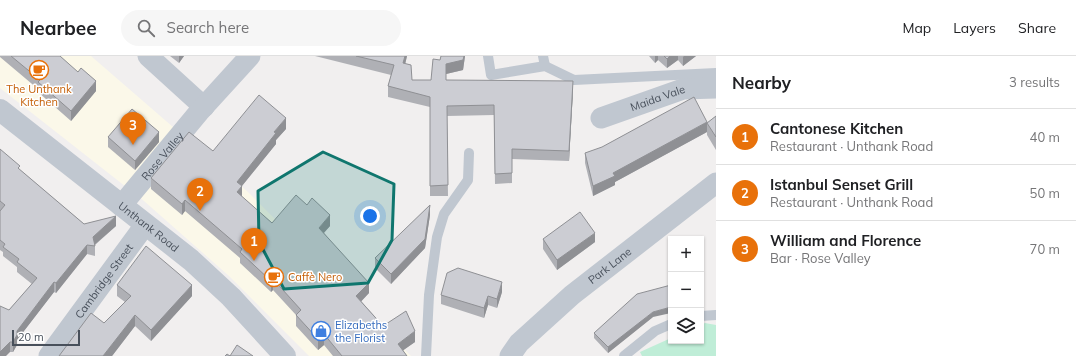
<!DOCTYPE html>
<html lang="en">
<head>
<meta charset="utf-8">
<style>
  :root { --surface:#fff; --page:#f6f6f6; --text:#202124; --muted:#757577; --line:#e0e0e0; --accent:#ea580c }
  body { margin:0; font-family:Mulish,sans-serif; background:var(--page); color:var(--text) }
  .controls { position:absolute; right:12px; bottom:12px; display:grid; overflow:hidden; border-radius:0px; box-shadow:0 1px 3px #0004 }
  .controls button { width:36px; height:36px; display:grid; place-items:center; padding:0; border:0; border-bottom:1px solid var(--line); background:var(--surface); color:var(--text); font:20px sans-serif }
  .scale { position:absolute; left:12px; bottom:10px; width:68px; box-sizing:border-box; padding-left:4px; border:2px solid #48505b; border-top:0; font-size:11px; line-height:14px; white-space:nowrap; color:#48505b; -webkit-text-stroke:3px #fff; paint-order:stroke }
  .you { position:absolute; left:370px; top:160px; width:14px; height:14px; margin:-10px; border:3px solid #fff; border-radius:50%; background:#1a73e8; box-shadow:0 0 0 6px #1a73e833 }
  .badge { display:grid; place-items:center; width:26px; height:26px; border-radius:50%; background:var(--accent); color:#fff; font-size:13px; font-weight:700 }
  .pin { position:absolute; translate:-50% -33px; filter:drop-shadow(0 1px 2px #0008) }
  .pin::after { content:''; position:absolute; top:21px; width:14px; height:12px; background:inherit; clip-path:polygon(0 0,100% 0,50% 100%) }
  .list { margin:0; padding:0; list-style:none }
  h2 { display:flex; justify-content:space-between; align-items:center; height:52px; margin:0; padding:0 16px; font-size:17px }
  h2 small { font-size:13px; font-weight:400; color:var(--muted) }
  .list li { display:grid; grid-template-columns:26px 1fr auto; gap:12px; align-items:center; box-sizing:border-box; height:56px; padding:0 16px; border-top:1px solid var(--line) }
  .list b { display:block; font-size:15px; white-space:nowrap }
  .list p { margin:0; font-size:13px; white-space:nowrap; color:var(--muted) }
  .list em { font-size:13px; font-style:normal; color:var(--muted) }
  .icon { flex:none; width:22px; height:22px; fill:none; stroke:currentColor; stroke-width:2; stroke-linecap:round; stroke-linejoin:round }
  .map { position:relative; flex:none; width:716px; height:300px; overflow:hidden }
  header { display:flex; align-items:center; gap:24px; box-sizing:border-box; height:56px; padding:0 20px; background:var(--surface); border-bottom:1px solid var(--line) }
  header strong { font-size:19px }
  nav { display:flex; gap:22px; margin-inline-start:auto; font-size:14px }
  .search { width:280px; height:36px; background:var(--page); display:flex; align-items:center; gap:10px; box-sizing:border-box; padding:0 14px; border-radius:22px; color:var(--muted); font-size:15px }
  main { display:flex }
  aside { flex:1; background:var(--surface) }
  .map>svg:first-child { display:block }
</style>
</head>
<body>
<header>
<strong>Nearbee</strong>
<div class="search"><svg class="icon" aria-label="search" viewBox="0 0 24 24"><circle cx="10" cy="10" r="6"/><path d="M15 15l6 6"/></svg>Search here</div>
<nav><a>Map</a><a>Layers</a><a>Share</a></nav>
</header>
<main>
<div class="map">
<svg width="716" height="300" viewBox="0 0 716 300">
  <rect width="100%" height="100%" fill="#f1efef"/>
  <polygon fill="#fbf8e9" points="0,0 91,0 248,136 411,300 309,300 229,220 144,145 0,32"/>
  <polygon fill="#bfedd7" points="705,267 716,269 716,300 642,300 640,296 671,282 671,285 701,285 701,269"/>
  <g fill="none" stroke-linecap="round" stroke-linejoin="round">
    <g stroke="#c0c7d0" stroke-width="10">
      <polyline points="488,0 491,19 545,10 574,24 716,17"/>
      <polyline points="543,0 545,10"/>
      <polyline points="701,260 716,259"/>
      <polyline points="426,300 429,239 437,181 444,158 468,124 469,97"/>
      <polyline points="624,300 655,275 671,268"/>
    </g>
    <g stroke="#c0c7d0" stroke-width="21">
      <polyline points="148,0 204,51"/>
      <path id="s1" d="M601,62L683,33L716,32"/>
      <path id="s2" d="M121,150L199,56L250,0"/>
      <path id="s3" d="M49,300L145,169"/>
      <path id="s4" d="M510,300L519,287L572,239L716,127"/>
    </g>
    <path stroke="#c0c7d0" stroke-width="22" id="s5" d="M0,54L191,204L231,241L285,300"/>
  </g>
  <g fill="#afb0b5">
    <polygon points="0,0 60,0 96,35 71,65 38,36 38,33 0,1"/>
    <polygon points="170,0 184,0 179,7"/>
    <polygon points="315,0 407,0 405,8 412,24 431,24 440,4 441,0 465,0 463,14 446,18 446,24 573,35 569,105 512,103 512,127 495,128 494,59 447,60 448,140 430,140 430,51 388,41 388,30 391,19"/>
    <polygon points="649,0 696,0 683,10 678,4 667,12 658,4 655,7"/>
    <polygon points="716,60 716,94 707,79 707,67"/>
    <polygon points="286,73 276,84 276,88 242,130 242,141 272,167 330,170 324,177 369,237 361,245 383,270 415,286 403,294 407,300 333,300 324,289 318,294 296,270 296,259 273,234 271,236 240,207 240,202 185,155 182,159 151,133 151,122"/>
    <polygon points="707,76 615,126 615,129 593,140 585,107 585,97"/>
    <polygon points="108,81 159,86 135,114 108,91"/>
    <polygon points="0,93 20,114 84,168 116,170 95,189 95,200 87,198 56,237 54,236 17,284 17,289 13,296 10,296 9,254 32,228 17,216 17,211 3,200 3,196 0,194"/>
    <polygon points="430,159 425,192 391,228 375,212 375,202"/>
    <polygon points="543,183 595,186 557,214 543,193"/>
    <polygon points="117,229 192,240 151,285 135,270 112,300 59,300 104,267 125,246 117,240"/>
    <polygon points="502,236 497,252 488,249 484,262 441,248 441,239"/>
    <polygon points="653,261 608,297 594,282 594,277"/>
  </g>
  <g fill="#8f9094">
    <polygon points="179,0 184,0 179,7"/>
    <polygon points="405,0 407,0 403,17 403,7"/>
    <polygon points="464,0 465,0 463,14 446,18 446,8"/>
    <polygon points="655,0 658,0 658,4 655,7"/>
    <polygon points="670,0 678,0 678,4 667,12 667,3"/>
    <polygon points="684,0 696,0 683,10 683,1"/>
    <polygon points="96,25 96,35 71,65 71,55"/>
    <polygon points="573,25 573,35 569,105 569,95"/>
    <polygon points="286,62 286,73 276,84 276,88 237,136 237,126 274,76"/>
    <polygon points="707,66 707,76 615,126 615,129 593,140 593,130 613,117"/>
    <polygon points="159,76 159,86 135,114 135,105"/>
    <polygon points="242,130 242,141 237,136"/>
    <polygon points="185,144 185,155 182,159 182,148"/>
    <polygon points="430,149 430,159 425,192 391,228 391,218"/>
    <polygon points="330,159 330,170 319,182 319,172"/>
    <polygon points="116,160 116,170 93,190 93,181"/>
    <polygon points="595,177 595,186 557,214 557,204"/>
    <polygon points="87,189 87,198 56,237 56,227"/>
    <polygon points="273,223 273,234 271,236 271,225"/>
    <polygon points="54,226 54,236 17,284 17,289 13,296 13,286 17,275"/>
    <polygon points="502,226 502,236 497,252 497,243"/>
    <polygon points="369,227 369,237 356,251 356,240"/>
    <polygon points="192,229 192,240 151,285 151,274"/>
    <polygon points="488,240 488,249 484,262 484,252"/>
    <polygon points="671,251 671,257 653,261 608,297 608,291 653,256"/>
    <polygon points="135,259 135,270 112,300 103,300"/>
    <polygon points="415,275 415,286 398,298 398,288"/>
    <polygon points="324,278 324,289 318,294 318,283"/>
    <polygon points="10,286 10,296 6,300 0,300 0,296"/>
  </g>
  <g fill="#cccdd3" stroke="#8f9094">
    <polygon points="11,0 60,0 78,16 81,12 96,25 71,55 38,26 40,24"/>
    <polygon points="356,0 405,0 403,7 411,9 412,24 431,24 433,3 440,4 441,0 464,0 463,4 446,8 446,24 573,25 569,95 512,93 512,117 495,118 494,49 447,50 448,129 430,130 430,41 388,30 394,9"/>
    <polygon points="664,0 670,0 667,3"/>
    <polygon points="259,39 286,62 274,76 276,77 237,126 242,130 237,136 272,167 296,139 307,149 312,142 330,159 319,172 369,227 356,240 383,270 406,255 415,275 398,288 407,300 342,300 324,278 318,283 296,259 301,254 273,223 271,225 240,196 242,193 185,144 182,148 151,122 189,76 213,95"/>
    <polygon points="694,41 707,66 613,117 615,120 593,130 585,97 602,91"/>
    <polygon points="132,53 159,76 135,105 108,81"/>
    <polygon points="716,60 716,81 707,67"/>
    <polygon points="0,93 20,110 18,112 84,168 116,160 93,181 95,190 87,189 56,227 54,226 17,275 17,279 13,286 10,286 0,296 0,250 9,254 37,222 17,206 19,203 3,191 5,188 0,184 0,155 5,149 0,145"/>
    <polygon points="430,149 425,183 391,218 375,202"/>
    <polygon points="580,156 595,177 557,204 543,183"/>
    <polygon points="146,190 192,229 151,274 135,259 103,300 59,300 91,257 104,267 131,240 117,229"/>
    <polygon points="458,212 502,226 497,243 488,240 484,252 441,239 447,217"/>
    <polygon points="671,229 671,251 653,256 608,291 594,277 637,238"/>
    <polygon points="237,289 253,300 225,300 227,298 230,300"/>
  </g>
  <path fill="#0f766e" fill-opacity="0.2" stroke="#0f766e" stroke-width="3" stroke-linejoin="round" d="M323,96L394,128L392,184L368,227L284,233L259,186L258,135Z"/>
  <defs>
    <symbol id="cafe-ring" viewBox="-11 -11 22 22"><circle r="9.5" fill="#fff" stroke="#e8710a" stroke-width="1.5"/><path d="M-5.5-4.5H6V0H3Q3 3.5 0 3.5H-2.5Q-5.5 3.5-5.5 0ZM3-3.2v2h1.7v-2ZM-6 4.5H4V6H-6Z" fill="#e8710a"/></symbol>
    <symbol id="shop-ring" viewBox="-11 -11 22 22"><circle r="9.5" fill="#fff" stroke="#3f7fe0" stroke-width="1.5"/><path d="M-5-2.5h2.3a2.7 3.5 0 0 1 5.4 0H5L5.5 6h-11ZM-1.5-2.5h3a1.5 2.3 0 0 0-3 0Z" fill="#3f7fe0"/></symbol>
  </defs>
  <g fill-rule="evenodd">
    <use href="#cafe-ring" x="28" y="3" width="22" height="22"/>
    <use href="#cafe-ring" x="263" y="210" width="22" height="22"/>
    <use href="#shop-ring" x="310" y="264" width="22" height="22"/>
  </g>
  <g text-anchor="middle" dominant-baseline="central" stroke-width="3" stroke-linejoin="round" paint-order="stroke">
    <g font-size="11" fill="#c56008" stroke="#fff">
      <text x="39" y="33">The Unthank<tspan x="39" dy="13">Kitchen</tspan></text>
      <text x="288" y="221" text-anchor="start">Caffè Nero</text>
    </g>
    <g font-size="11" fill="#48505b" stroke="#fff">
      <text stroke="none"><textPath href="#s1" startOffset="60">Maida Vale</textPath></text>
      <text stroke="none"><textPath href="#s2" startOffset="65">Rose Valley</textPath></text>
      <text stroke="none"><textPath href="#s5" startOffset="189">Unthank Road</textPath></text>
      <text stroke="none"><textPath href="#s4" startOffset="135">Park Lane</textPath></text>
      <text stroke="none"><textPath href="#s3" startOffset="93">Cambridge Street</textPath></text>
    </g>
    <g font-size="11" fill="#366cbe" stroke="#fff" text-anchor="start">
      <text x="335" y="269">Elizabeths<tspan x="335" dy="13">the Florist</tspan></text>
    </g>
  </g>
</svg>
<div class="controls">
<button>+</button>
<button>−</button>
<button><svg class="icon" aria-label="layers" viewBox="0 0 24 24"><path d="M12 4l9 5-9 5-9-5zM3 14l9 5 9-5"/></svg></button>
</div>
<div class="scale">20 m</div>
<div class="you"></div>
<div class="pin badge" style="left:254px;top:205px;background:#e8710a">1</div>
<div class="pin badge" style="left:200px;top:155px;background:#e8710a">2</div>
<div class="pin badge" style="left:133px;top:89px;background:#e8710a">3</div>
</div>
<aside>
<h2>Nearby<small>3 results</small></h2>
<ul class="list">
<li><span class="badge" style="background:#e8710a">1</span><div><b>Cantonese Kitchen</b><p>Restaurant · Unthank Road</p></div><em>40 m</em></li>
<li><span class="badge" style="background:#e8710a">2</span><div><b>Istanbul Senset Grill</b><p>Restaurant · Unthank Road</p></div><em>50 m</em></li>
<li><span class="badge" style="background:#e8710a">3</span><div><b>William and Florence</b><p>Bar · Rose Valley</p></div><em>70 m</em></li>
</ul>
</aside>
</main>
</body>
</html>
